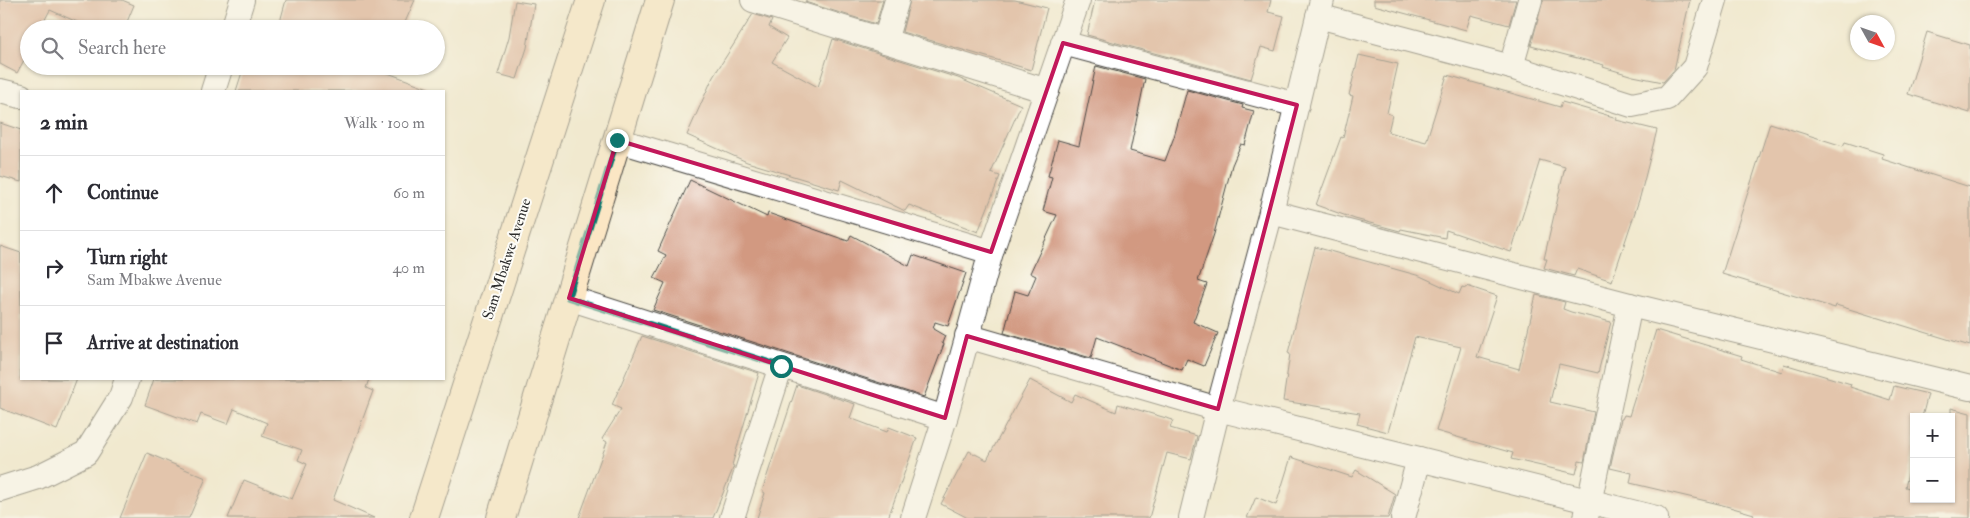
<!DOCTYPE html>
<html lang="en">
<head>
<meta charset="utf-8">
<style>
  :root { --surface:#fff; --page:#f2f2f3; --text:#2b2b33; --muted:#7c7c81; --line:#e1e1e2 }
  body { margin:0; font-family:"IM FELL Double Pica",serif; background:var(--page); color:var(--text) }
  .controls { position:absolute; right:15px; bottom:15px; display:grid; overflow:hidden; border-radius:0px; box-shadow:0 1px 4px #0004 }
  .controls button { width:45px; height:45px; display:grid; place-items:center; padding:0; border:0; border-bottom:1px solid var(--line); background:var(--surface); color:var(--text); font:25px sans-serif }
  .compass { position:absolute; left:1850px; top:15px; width:45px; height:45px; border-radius:50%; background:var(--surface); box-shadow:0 1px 4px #0004; rotate:130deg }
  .stop { position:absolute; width:15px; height:15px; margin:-11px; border:4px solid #0f766e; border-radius:50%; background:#fff }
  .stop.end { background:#0f766e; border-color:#fff; box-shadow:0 1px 5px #0008 }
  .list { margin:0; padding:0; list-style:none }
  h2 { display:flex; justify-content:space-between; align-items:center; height:65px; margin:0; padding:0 20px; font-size:21px }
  h2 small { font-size:16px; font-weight:400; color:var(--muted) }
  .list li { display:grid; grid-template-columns:32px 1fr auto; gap:15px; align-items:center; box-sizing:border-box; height:75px; padding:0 20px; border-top:1px solid var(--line) }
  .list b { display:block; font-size:19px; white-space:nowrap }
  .list p { margin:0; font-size:16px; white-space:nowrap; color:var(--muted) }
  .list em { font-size:16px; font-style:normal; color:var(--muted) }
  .icon { flex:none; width:28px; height:28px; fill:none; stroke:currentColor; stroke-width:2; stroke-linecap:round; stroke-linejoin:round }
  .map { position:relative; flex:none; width:1970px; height:518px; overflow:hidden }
  .search { position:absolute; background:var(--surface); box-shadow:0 1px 4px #0004; left:20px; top:20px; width:425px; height:55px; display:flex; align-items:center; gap:12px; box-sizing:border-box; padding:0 18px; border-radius:28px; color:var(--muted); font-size:19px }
  .panel { position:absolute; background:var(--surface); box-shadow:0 1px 4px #0004; left:20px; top:90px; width:425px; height:290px; border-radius:0px }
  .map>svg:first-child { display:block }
</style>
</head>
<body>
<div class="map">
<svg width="1970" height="518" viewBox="0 0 1970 518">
  <rect width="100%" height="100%" fill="#fdfcf7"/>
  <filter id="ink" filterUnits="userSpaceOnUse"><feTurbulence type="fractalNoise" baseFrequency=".02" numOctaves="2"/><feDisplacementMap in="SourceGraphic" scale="10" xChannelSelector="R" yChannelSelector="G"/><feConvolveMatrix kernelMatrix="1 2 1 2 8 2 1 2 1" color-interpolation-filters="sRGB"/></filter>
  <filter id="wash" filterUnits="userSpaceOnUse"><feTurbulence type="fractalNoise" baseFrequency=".0096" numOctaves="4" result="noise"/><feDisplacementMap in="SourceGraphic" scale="20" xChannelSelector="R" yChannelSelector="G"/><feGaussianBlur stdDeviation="1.12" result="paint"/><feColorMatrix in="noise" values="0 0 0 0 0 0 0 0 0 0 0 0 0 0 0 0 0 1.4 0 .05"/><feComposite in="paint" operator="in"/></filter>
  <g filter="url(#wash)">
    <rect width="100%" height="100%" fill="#f1e9cf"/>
    <g id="blocks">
      <g fill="#d29981">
        <polygon points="0,0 122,0 134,5 124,29 93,29 50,10 40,29 29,29 29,51 17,73 0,64"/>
        <polygon points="286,0 415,0 402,29 278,29"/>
        <polygon points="806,0 883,0 876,24 805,2"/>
        <polygon points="910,0 1015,0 1047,8 1031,70 902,32"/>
        <polygon points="1095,0 1271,0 1268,12 1284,16 1275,51 1261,47 1251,79 1087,35"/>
        <polygon points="1374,0 1516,0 1509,25 1471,15 1466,30 1374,5"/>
        <polygon points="1543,0 1690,0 1674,70 1663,82 1633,76 1603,67 1604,65 1531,46"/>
        <polygon points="515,1 534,4 527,48 517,79 498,74 509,37"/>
        <polygon points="753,14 772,20 769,27 787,38 772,62 818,87 833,39 958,78 1021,105 991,173 1000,176 978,232 909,205 905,211 842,180 839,190 747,162 687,135 713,77"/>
        <polygon points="1927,32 1970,45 1970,113 1908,94"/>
        <polygon points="1359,55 1398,64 1387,113 1392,115 1388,132 1426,142 1447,75 1560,107 1562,102 1617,118 1616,120 1657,130 1640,197 1612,281 1577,269 1574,276 1544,268 1547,259 1544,259 1565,167 1540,160 1511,252 1446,230 1445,238 1401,229 1400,231 1355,219 1316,205 1341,137 1343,138 1353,96 1349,95"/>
        <polygon points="244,66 369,66 431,89 431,91 236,91"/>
        <polygon points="1096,66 1145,79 1130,151 1165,161 1174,137 1187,90 1243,105 1242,108 1254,111 1245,145 1241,144 1232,165 1214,234 1198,281 1207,284 1193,322 1218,333 1204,366 1187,359 1182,370 1097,337 1091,358 1004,333 1015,291 1028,295 1036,276 1030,273 1057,215 1043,211 1052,177 1048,176 1058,140 1079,146"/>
        <polygon points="0,123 21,130 21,182 0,176"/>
        <polygon points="1770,123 1843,146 1845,142 1883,154 1882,159 1970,187 1970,346 1836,305 1835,308 1722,274"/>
        <polygon points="690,180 767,217 768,213 848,241 851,235 909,266 913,255 966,273 948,326 935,322 933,329 945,336 942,343 944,344 924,397 653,310 665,283 654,278 666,255 658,251"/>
        <polygon points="0,246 21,253 21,379 77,379 57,430 0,408"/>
        <polygon points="1315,247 1420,276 1459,294 1462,287 1466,288 1467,286 1497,296 1477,357 1519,369 1536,295 1565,302 1563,309 1571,312 1611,322 1598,373 1559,364 1550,402 1594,412 1584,462 1579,461 1576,474 1511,459 1513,453 1436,431 1461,347 1415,337 1388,432 1357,424 1360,413 1283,401 1290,354 1288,353"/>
        <polygon points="1656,330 1742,356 1741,359 1782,372 1784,364 1851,384 1850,387 1890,400 1894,386 1928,394 1922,417 1914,417 1914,451 1905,487 1914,489 1914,499 1951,499 1951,408 1970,413 1970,518 1753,518 1754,514 1719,504 1630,483 1632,473 1610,468 1621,419 1622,419 1624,415 1629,416"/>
        <polygon points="642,336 759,373 732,465 734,466 713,518 579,518 607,442 602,439 621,409 612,405"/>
        <polygon points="154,379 369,379 366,388 373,391 333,500 374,518 228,518 244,480 292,499 307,464 298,460 302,450 262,436 267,423 234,409 228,424 201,414 197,424 145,405"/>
        <polygon points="1030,380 1071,402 1075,394 1116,412 1118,404 1173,420 1170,428 1197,436 1191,459 1167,453 1149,518 968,518 941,504 969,451 987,460"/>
        <polygon points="797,385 855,404 850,418 887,432 889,427 917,438 888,518 757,518 765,493 762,491"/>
        <polygon points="147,453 206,478 189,518 120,518"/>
        <polygon points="1291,457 1352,477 1356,470 1395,494 1388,518 1247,518 1256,497 1276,505"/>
      </g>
    </g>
  </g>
  <g filter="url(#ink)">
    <use href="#blocks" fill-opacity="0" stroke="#494844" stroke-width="1"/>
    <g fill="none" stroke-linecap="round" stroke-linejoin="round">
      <defs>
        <g id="minor">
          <polyline points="753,0 1047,91"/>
          <polyline points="1318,16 1511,67 1632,105 1667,98 1695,67 1715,0"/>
          <polyline points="233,29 242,0"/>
          <polyline points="885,41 897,0"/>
          <polyline points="1063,43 1297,105"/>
          <polyline points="1511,67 1530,0"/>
          <polyline points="0,91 21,96"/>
          <polyline points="213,91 221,66"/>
          <polyline points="617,140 991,252"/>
          <polyline points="1271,212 1630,305 1970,388"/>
          <polyline points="569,298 945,418"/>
          <polyline points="967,336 1218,409 1656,518"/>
          <polyline points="0,489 38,477 86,453 121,397 127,379"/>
          <polyline points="732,518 781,366"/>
          <polyline points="913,518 945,418 991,252 1078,0"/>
          <polyline points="1191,518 1218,409 1271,212 1322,0"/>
          <polyline points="1403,518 1419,459"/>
          <polyline points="1586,518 1630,305"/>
        </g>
        <g id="secondary">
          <polyline points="424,518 591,0"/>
          <polyline points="501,518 660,0"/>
        </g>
      </defs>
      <use href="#minor" stroke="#494844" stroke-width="26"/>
      <use href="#secondary" stroke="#494844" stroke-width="30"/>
      <use href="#minor" stroke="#fff" stroke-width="24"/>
      <use href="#secondary" stroke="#fbe6c4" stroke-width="28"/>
    </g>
  </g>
  <g fill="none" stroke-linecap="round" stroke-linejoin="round" filter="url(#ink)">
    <polyline stroke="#0f766e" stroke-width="6" points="617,140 568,298 781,366"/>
  </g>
  <path d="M0 0H1970V518H0ZM1063,43L1297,105L1218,409L967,336L945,418L569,298L617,140L991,252Z" fill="#f1e9cf" fill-opacity=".55" fill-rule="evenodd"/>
  <path fill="none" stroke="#c2185b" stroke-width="4" stroke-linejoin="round" d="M1063,43L1297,105L1218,409L967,336L945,418L569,298L617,140L991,252Z"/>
  <g text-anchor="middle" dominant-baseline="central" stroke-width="4" stroke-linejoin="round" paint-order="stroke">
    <g font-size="15" fill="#2b2b2b" stroke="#fdfcf7">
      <text transform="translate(507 259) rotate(-72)">Sam Mbakwe Avenue</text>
    </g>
  </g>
</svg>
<div class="controls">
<button>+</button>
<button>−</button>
</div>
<svg class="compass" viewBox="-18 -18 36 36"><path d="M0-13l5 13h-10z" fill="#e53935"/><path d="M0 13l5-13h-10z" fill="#7c7c81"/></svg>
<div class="stop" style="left:781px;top:366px"></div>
<div class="stop end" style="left:617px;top:140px"></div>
<div class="search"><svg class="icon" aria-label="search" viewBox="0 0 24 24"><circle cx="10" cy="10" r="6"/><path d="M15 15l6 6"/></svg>Search here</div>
<section class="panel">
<h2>2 min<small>Walk · 100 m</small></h2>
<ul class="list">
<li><svg class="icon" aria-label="ahead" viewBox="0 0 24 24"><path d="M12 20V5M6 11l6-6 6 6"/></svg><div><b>Continue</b></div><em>60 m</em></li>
<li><svg class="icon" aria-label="right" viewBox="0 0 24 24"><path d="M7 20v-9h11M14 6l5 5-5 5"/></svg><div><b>Turn right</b><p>Sam Mbakwe Avenue</p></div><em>40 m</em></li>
<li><svg class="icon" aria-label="arrive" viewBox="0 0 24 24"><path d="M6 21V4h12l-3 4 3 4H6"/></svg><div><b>Arrive at destination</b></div></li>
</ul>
</section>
</div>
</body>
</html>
